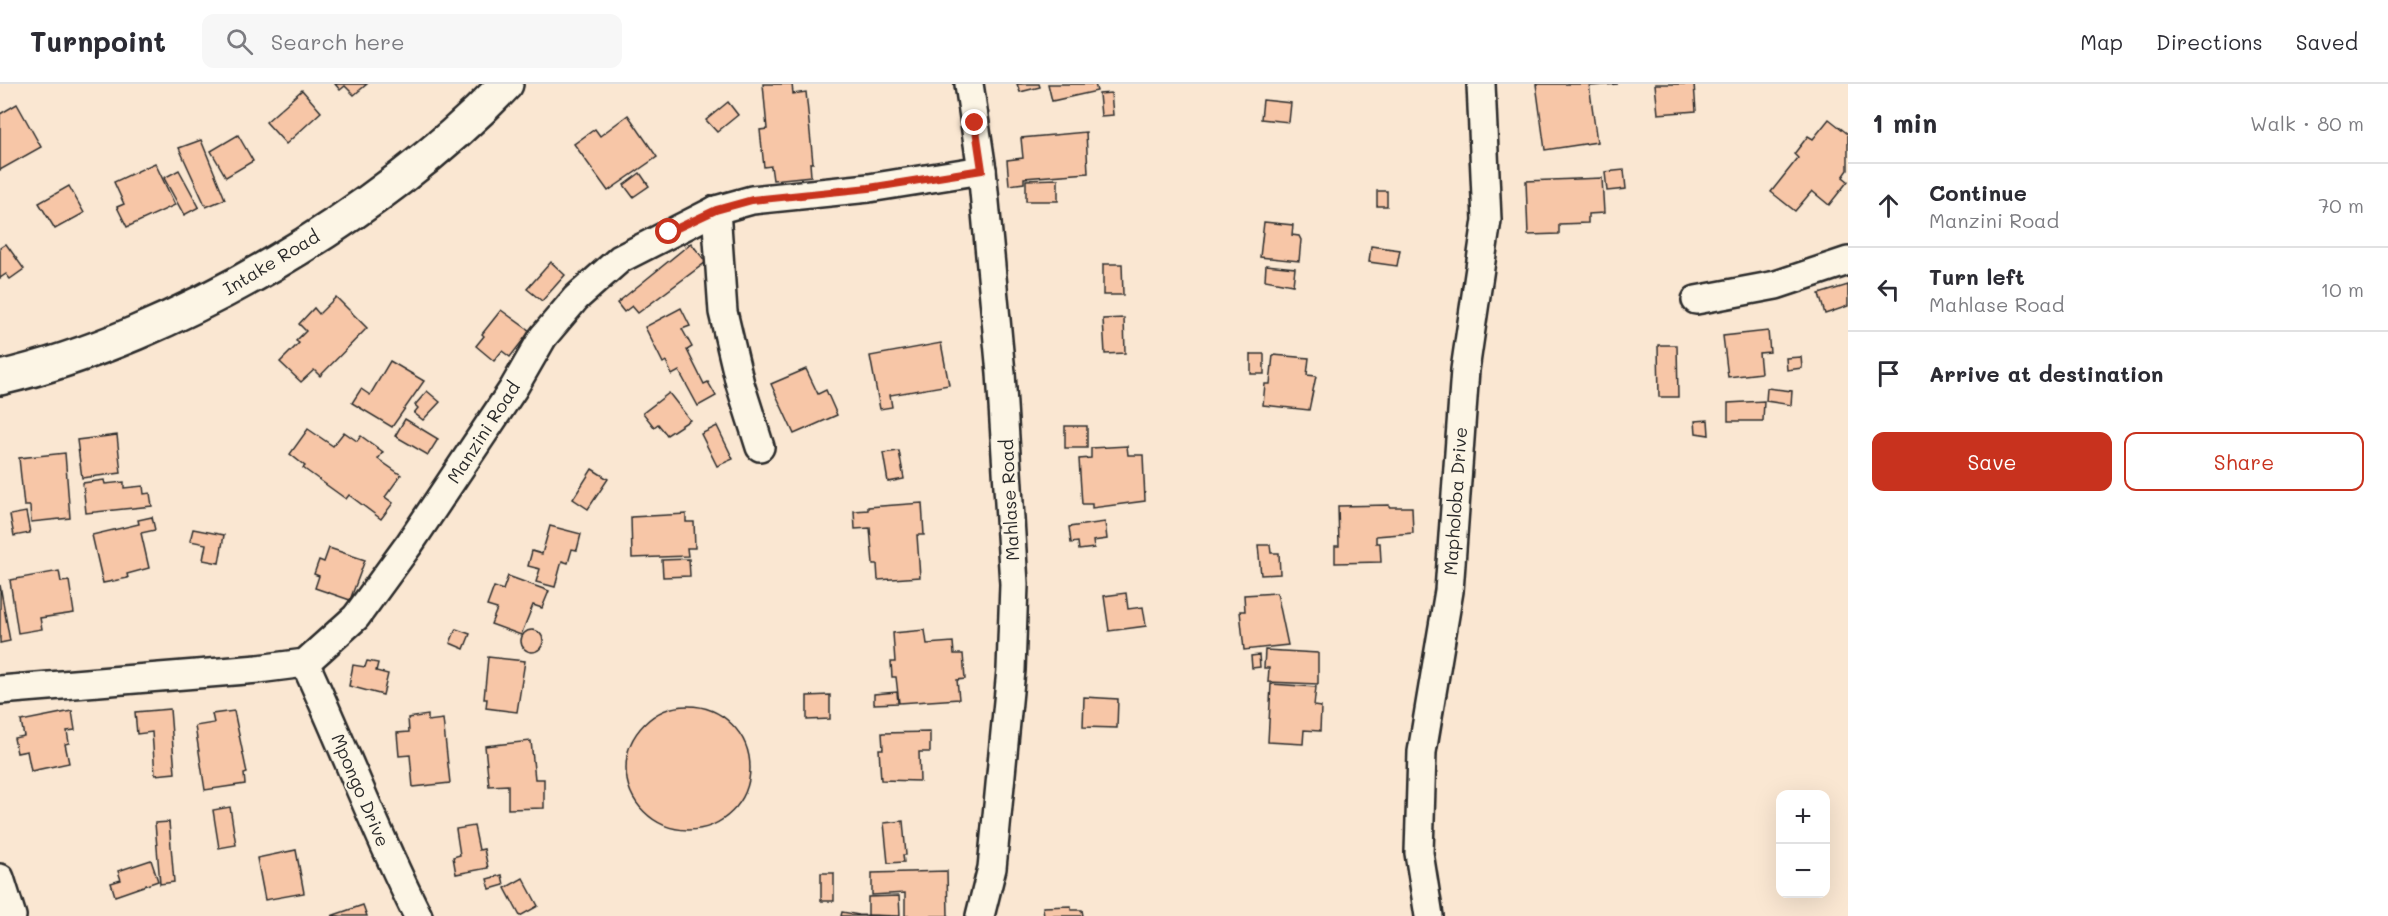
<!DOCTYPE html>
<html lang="en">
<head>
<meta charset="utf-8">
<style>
  :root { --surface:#fff; --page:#f7f7f7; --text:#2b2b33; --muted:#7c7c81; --line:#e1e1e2; --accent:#c8321e }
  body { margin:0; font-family:Mali,sans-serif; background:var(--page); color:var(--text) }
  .controls { position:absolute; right:18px; bottom:18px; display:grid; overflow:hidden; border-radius:12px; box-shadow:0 6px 24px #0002 }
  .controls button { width:54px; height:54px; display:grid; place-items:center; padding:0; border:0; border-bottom:2px solid var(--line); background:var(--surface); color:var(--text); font:30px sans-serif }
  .stop { position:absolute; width:18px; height:18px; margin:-14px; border:4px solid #c8321e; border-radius:50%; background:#fff }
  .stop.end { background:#c8321e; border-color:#fff; box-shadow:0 2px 6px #0008 }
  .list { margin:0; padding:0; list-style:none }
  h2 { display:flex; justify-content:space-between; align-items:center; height:78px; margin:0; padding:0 24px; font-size:26px }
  h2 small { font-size:20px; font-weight:400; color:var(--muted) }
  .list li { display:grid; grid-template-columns:39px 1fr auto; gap:18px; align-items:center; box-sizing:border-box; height:84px; padding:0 24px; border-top:2px solid var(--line) }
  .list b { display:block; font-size:22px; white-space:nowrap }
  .list p { margin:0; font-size:20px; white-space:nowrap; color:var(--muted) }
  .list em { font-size:20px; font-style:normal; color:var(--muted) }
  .actions { display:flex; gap:12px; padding:18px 24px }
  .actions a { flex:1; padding:14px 0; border:2px solid var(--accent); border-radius:12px; text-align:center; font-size:21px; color:var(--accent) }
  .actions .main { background:var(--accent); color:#fff }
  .icon { flex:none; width:33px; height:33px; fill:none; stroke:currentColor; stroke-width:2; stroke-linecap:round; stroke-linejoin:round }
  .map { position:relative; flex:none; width:1848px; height:832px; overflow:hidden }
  header { display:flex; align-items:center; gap:36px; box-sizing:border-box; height:84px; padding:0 30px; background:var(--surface); border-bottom:2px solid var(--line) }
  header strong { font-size:28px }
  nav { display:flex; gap:33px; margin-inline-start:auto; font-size:21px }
  .search { width:420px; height:54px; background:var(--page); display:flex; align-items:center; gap:15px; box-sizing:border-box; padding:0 21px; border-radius:12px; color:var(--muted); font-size:22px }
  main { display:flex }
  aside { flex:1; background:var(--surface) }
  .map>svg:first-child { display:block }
</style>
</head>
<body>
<header>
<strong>Turnpoint</strong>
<div class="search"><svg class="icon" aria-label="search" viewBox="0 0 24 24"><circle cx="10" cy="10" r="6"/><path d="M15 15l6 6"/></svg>Search here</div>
<nav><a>Map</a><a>Directions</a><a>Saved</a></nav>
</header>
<main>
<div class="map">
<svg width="1848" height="832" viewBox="0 0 1848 832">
  <rect width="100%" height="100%" fill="#fae7d2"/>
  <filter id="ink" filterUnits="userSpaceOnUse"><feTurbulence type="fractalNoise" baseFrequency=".0167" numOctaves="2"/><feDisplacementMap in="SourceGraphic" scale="12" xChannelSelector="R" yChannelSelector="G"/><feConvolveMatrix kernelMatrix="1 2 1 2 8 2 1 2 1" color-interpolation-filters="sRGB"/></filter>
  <g filter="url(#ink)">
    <g fill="#f7c6a7" stroke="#2b2b2b" stroke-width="1.5">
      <polygon points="335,0 367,0 354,11 345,2 340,6"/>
      <polygon points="763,0 792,0 793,10 806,8 813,79 810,79 811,92 773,96 771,82 764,83 760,46 767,45"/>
      <polygon points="1017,0 1039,0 1040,3 1020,8"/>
      <polygon points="1048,0 1095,0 1097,7 1052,17"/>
      <polygon points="1536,0 1589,0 1597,58 1545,66"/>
      <polygon points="1591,0 1618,0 1591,2"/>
      <polygon points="1655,0 1694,0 1696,27 1658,30"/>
      <polygon points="302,6 321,28 286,60 266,38"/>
      <polygon points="1111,9 1113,31 1101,32 1099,10"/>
      <polygon points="1263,16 1291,19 1289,38 1261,35"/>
      <polygon points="728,18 738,31 717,48 706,36"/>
      <polygon points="17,20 41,63 0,86 0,30"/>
      <polygon points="628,31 657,73 608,107 574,60 595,45 600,52"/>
      <polygon points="1829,35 1848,50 1848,86 1843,93 1848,97 1829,121 1812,107 1795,127 1771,108 1798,74 1794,70 1808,52 1813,55"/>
      <polygon points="1086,48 1088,89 1024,94 1024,99 1009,101 1007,76 1023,74 1021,54"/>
      <polygon points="238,51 253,77 226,93 211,67"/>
      <polygon points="201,56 225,115 206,123 179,64"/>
      <polygon points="155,79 175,121 127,143 117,123 124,120 114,98"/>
      <polygon points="179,86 199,123 184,131 164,94"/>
      <polygon points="1624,86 1626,105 1607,107 1605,88"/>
      <polygon points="640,89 649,102 633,113 624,101"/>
      <polygon points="1602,94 1604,129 1588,130 1588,139 1559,140 1559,150 1528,151 1526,97"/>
      <polygon points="1058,95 1058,117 1026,117 1026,96"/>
      <polygon points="69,102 84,129 55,145 39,119"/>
      <rect x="1377" y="107" width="10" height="15"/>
      <polygon points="1264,138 1293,141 1292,151 1299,152 1301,156 1299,177 1260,173"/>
      <polygon points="691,159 706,178 638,229 632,222 624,228 617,219"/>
      <polygon points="6,160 24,185 10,195 6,190 0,194 0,164"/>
      <polygon points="1371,162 1400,166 1397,182 1369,178"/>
      <polygon points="551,178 565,191 542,217 527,205"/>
      <polygon points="1103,180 1122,180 1123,211 1103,211"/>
      <polygon points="1266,181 1295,184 1293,201 1265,196"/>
      <polygon points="1848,201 1848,222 1825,230 1819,210"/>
      <polygon points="336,213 367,244 320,292 314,286 301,298 280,278 299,259 296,257 306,247 299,240 314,224 319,230"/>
      <polygon points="681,224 690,242 682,245 692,263 687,266 704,300 708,298 716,312 698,322 679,287 672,291 666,277 663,279 645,243"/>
      <polygon points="501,226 530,247 510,273 502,267 494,277 476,262 484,252 482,250"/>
      <polygon points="1124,234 1125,269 1105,270 1103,235"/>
      <polygon points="1768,247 1770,268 1759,269 1761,289 1728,293 1723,252"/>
      <polygon points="941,259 949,301 890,311 892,323 880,325 870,272"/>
      <polygon points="1658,261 1677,261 1678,313 1659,313"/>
      <rect x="1251" y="270" width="13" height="20"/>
      <polygon points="1273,271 1309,274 1307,291 1316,292 1309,326 1263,321 1265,300 1270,300"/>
      <polygon points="1801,273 1802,284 1787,286 1786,274"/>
      <polygon points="390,277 424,297 392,343 352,319 361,305 370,311"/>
      <polygon points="806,285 818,310 826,306 837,331 794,350 771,300"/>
      <polygon points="1767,304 1792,307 1791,321 1766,317"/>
      <polygon points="427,307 440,318 423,336 414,329 418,324 415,321"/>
      <polygon points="669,309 690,336 667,351 658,340 654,343 643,329"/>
      <polygon points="1764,317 1763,337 1728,337 1728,319"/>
      <polygon points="405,335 438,355 428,371 395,352"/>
      <polygon points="1708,336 1709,351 1696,349 1695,337"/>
      <polygon points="717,342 733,375 717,382 701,350"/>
      <rect x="1065" y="342" width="22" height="22"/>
      <polygon points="308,345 333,362 344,348 357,357 361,352 383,368 378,375 401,391 385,413 393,419 381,435 349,411 346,415 303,384 305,382 290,370"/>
      <polygon points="117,351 121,389 82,394 77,356"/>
      <polygon points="1127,362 1128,371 1143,371 1145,417 1092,424 1092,420 1082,420 1079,375 1091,374 1091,364"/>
      <polygon points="899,367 904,395 888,398 883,369"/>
      <polygon points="65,369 70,434 31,438 30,422 24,422 19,374"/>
      <polygon points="592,385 608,395 588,425 573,415"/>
      <polygon points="104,396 105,400 124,398 124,404 143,402 144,410 150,409 152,422 86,429 83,399"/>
      <polygon points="922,419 924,451 917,451 920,493 878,496 877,480 873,480 870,444 855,445 854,427 868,426 868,423"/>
      <polygon points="1389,421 1389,423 1412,423 1413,449 1376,452 1376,459 1380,459 1381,478 1335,479 1335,462 1339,462 1338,422"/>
      <polygon points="26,428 30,449 14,452 10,431"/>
      <polygon points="686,430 686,438 694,438 695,464 687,464 688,472 632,474 631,433"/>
      <polygon points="152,433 155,446 141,449 149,484 127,490 128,494 103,499 92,451 139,440 138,436"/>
      <polygon points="1105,438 1107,455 1093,457 1094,464 1079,466 1078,458 1071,459 1069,443"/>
      <polygon points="550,442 581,450 577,466 572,465 568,479 562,477 555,503 536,498 540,485 528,482 532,467 542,470"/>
      <polygon points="193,445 224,451 219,479 203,476 206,460 190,457"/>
      <polygon points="1258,461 1270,461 1271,469 1279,469 1280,490 1261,491"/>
      <polygon points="329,464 365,476 350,516 315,504 319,492 314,490 319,476 324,478"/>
      <polygon points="689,475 690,492 663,493 662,476"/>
      <polygon points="59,487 61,498 69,497 74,529 40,534 42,545 18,549 10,496"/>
      <polygon points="508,492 549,507 542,524 533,521 521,551 491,540 497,525 487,522 494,503 503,506"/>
      <polygon points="0,501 10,557 0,559"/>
      <polygon points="1126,509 1128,525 1143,523 1146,542 1109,547 1104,512"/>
      <polygon points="1277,509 1288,561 1244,566 1240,527 1245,527 1244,511"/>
      <polygon points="456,545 470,550 464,565 450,559"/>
      <polygon points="925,546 927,560 953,558 954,570 963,570 965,595 957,596 959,615 899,619 896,593 892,593 891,578 895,578 893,549"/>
      <circle cx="532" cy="557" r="11"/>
      <polygon points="1265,566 1318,569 1318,600 1268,598 1269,584 1264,584"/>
      <polygon points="1259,571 1260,583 1252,584 1251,572"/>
      <polygon points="488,573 525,577 517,628 486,624 487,615 484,615"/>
      <polygon points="367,577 378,579 376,587 388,590 383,611 349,602 353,581 365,583"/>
      <polygon points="1271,600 1316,603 1314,622 1321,623 1320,647 1304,646 1303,660 1268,658"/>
      <polygon points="897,608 898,619 874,620 874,610"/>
      <polygon points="830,611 830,635 807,636 807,612"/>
      <polygon points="1084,613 1118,615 1117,644 1083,643"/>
      <circle cx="688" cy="684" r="62"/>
      <polygon points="170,625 175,689 155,691 152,648 137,650 135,628"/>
      <polygon points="72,627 75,646 67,647 69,659 65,660 69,679 31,687 27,667 17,669 14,654 24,652 21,637"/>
      <polygon points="234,627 247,689 244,690 245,700 205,706 195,642 214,639 212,630"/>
      <polygon points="428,631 428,637 443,635 450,699 413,703 410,671 399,672 397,649 409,648 408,634"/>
      <polygon points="930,648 930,668 919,668 920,697 881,696 879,665 883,665 882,649"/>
      <polygon points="531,657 535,695 544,695 544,724 508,725 508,701 489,702 485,662"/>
      <polygon points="230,723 236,761 219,764 213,726"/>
      <polygon points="903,737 906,771 903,771 904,778 888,779 884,739"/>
      <polygon points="169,738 174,798 160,800 155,739"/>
      <polygon points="474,742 479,766 484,765 488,784 456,790 453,773 460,771 456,745"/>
      <polygon points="296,766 304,809 265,816 257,774"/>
      <polygon points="151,776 158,797 115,812 111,799 121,796 118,787"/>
      <polygon points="947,787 948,832 905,832 905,809 872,811 872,789"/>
      <rect x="821" y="789" width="13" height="28"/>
      <polygon points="502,791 504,801 490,805 487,795"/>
      <polygon points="523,794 538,822 520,832 505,804"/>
      <polygon points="899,812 900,832 868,831 868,813"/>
      <polygon points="363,821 367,832 331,832"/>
      <polygon points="1071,822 1071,826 1082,826 1083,832 1044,832 1043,823"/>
      <polygon points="842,828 859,831 889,832 841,832"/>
    </g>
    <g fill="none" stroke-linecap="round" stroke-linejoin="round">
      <defs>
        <g id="minor">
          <polyline points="969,0 982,86 1001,289 1014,500 1011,586 992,784 980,832"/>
          <polyline points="716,126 723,228 740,300 760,363"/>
          <polyline points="1696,216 1776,201 1848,177"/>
          <path d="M305,579C344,663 376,749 418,832"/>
          <polyline points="0,606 258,585 305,579 356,533 410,459 513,305 543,253 576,214 620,175 716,126 752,116 869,104 982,86"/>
          <polyline points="0,794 12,832"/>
          <polyline points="1429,832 1419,769 1422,668 1449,507 1465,286 1487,136 1481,0"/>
        </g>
        <path id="tertiary" d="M0,294C175,253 383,129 506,0"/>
      </defs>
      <use href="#minor" stroke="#2b2b2b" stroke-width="32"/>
      <use href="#tertiary" stroke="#2b2b2b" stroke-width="38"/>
      <use href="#minor" stroke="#fcf5e5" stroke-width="27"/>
      <use href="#tertiary" stroke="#fcf5e5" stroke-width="33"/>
    </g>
  </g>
  <g fill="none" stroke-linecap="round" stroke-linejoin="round" filter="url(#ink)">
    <polyline stroke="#c8321e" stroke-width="8" points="669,148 716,126 752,116 869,104 982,86 975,39"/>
  </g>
  <g text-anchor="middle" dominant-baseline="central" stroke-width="4.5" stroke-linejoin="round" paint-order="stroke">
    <g font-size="18" fill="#2b2b2b" stroke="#fcf5e5">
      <text transform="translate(271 178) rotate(-31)">Intake Road</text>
      <text transform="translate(483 348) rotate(-57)">Manzini Road</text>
      <text transform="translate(1009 416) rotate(-93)">Mahlase Road</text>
      <text transform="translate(1455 417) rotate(-86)">Mapholoba Drive</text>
      <text transform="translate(361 706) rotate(67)">Mpongo Drive</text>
    </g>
  </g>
</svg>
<div class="controls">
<button>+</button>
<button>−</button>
</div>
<div class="stop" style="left:669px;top:148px"></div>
<div class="stop end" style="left:975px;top:39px"></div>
</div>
<aside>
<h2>1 min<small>Walk · 80 m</small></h2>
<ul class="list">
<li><svg class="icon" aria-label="ahead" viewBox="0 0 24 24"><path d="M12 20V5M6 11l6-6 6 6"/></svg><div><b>Continue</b><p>Manzini Road</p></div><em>70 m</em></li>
<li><svg class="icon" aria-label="left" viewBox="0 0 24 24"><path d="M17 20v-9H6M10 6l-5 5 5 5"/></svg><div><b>Turn left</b><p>Mahlase Road</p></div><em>10 m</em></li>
<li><svg class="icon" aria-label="arrive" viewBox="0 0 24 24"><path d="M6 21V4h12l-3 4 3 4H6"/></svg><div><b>Arrive at destination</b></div></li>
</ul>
<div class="actions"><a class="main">Save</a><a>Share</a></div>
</aside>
</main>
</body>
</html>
